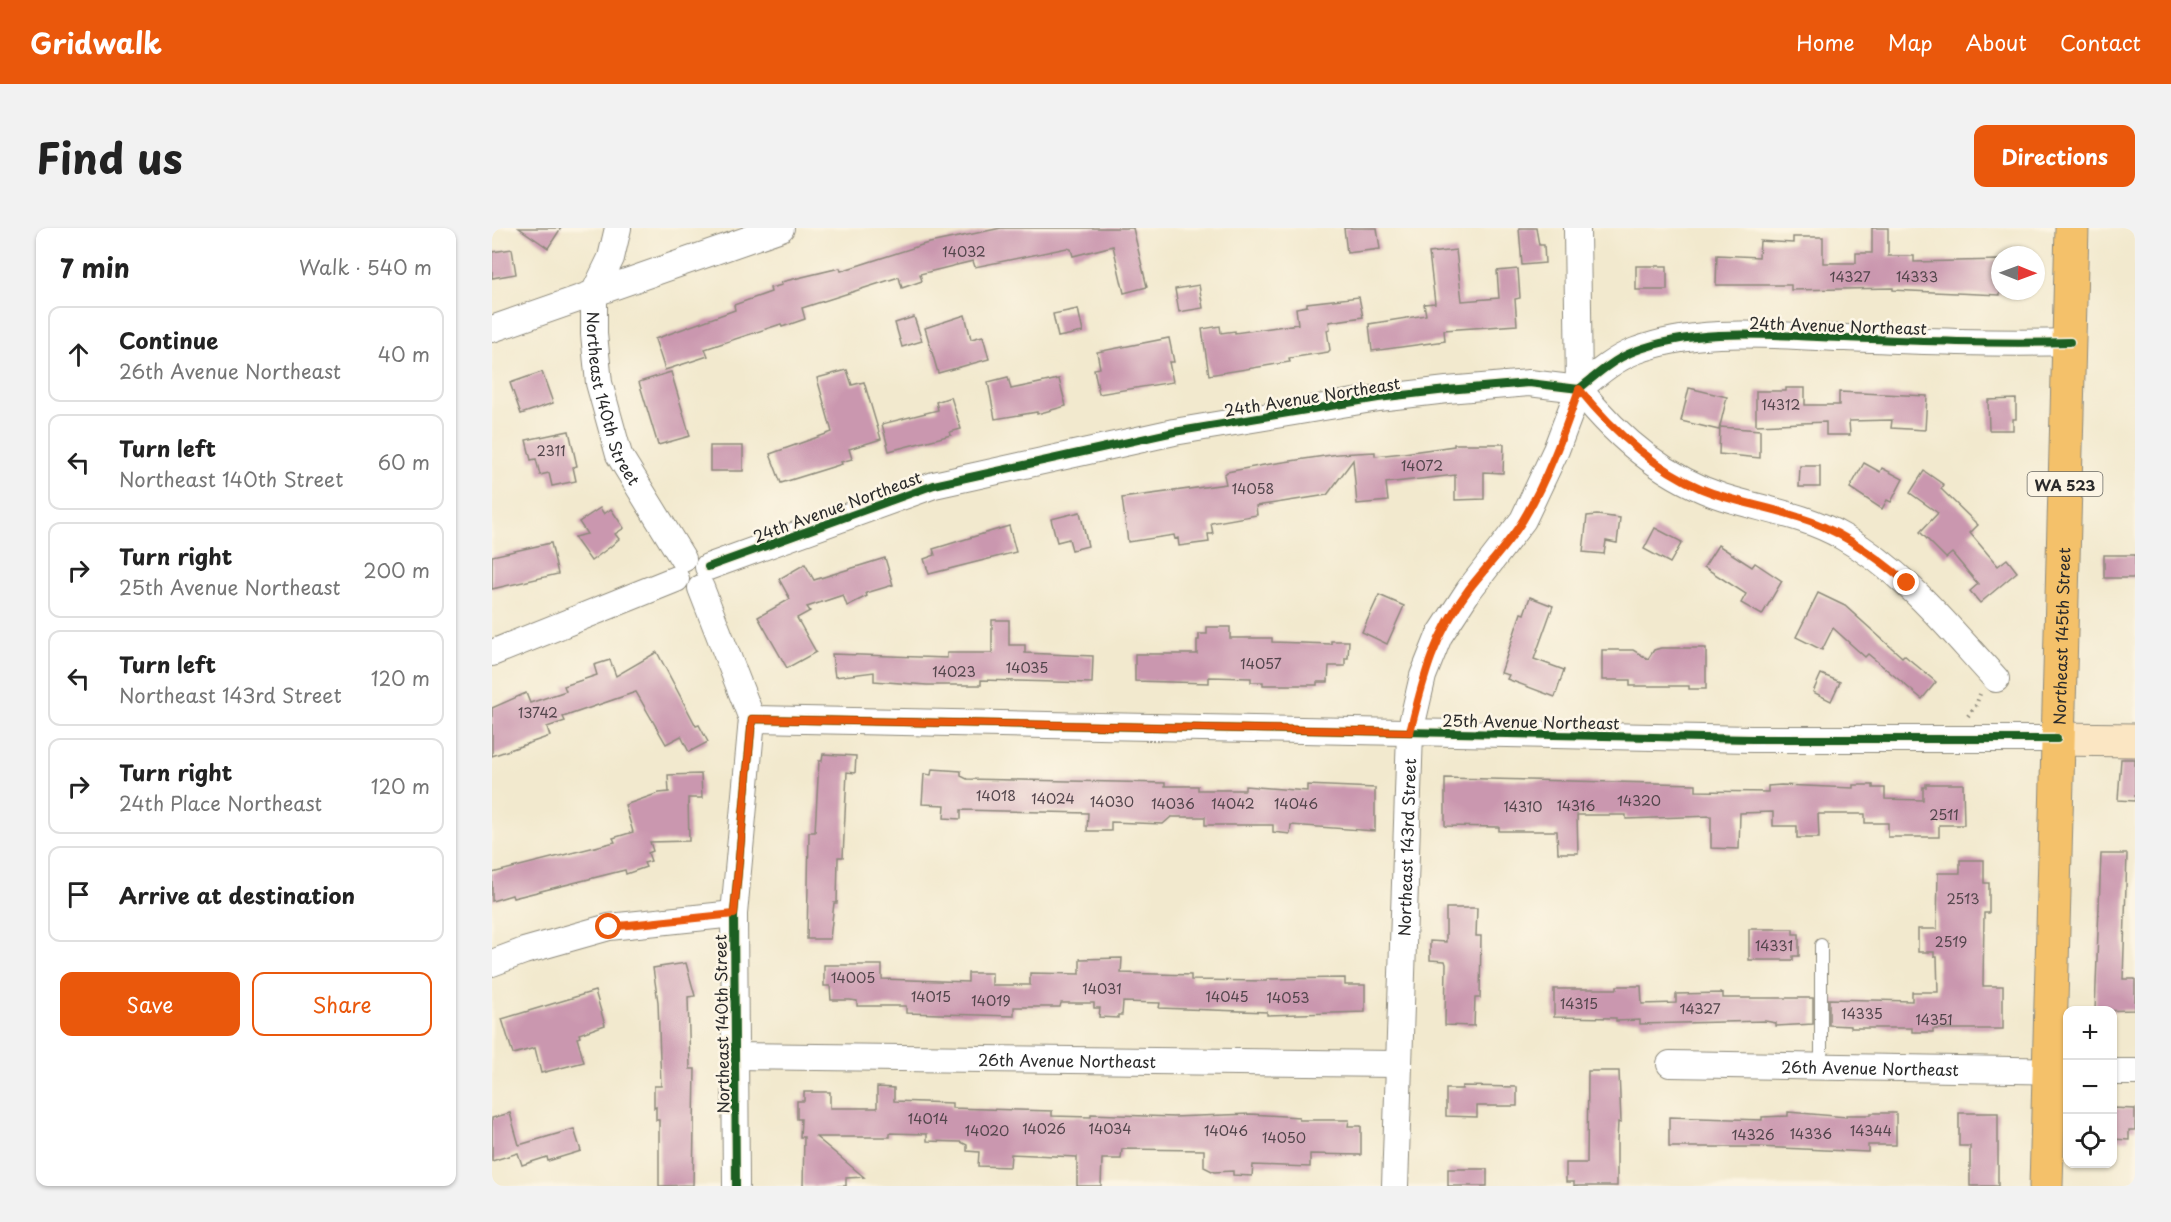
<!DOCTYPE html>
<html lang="en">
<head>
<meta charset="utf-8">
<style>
  :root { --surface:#fff; --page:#f2f2f2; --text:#222; --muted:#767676; --line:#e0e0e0; --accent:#ea580c }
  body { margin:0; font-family:"Playpen Sans",sans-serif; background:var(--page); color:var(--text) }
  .controls { position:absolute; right:18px; bottom:18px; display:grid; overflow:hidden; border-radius:12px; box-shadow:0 2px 4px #0004 }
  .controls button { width:54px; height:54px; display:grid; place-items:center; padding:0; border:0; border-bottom:2px solid var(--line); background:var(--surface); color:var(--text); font:30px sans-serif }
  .compass { position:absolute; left:1499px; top:18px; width:54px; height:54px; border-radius:50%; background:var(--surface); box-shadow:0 2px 4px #0004; rotate:91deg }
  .stop { position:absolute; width:18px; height:18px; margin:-14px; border:4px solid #ea580c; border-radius:50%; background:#fff }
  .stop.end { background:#ea580c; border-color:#fff; box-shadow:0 2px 6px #0008 }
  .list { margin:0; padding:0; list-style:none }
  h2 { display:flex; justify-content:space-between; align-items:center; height:78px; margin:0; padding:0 24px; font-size:26px }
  h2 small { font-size:20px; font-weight:400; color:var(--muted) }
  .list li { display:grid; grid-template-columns:39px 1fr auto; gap:18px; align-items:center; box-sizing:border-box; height:96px; margin:0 12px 12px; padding:0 12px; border:2px solid var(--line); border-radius:12px }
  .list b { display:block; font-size:22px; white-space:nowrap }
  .list p { margin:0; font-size:20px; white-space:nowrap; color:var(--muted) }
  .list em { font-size:20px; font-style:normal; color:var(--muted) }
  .actions { display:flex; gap:12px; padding:18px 24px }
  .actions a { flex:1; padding:14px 0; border:2px solid var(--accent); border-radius:12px; text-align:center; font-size:21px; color:var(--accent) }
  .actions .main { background:var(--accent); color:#fff }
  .icon { flex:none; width:33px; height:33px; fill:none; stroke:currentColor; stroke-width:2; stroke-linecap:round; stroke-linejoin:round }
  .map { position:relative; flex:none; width:1643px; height:958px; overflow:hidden; border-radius:12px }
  header { display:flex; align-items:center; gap:36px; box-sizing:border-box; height:84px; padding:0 30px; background:var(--accent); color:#fff }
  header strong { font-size:28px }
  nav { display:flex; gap:33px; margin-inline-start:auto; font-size:21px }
  .intro { display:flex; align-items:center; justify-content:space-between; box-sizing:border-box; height:144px; padding:0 36px }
  h1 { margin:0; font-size:42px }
  .button { padding:15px 27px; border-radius:12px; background:var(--accent); color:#fff; font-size:21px; font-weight:700 }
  main { display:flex; gap:36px; padding:0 36px }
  aside { flex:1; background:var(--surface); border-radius:12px; box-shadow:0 2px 4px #0004 }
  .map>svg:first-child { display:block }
</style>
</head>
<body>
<header>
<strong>Gridwalk</strong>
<nav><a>Home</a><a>Map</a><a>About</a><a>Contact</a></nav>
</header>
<div class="intro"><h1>Find us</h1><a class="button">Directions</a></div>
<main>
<aside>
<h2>7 min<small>Walk · 540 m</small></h2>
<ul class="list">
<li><svg class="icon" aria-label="ahead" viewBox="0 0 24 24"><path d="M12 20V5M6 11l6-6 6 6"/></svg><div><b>Continue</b><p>26th Avenue Northeast</p></div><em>40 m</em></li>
<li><svg class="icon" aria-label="left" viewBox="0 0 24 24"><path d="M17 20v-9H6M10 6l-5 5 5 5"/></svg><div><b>Turn left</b><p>Northeast 140th Street</p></div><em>60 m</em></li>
<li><svg class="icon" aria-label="right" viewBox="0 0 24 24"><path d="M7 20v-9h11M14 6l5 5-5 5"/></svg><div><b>Turn right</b><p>25th Avenue Northeast</p></div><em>200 m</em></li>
<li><svg class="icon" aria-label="left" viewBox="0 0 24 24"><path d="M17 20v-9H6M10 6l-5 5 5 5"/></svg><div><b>Turn left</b><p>Northeast 143rd Street</p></div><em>120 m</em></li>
<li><svg class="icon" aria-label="right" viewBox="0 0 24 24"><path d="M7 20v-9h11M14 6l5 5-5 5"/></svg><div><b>Turn right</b><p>24th Place Northeast</p></div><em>120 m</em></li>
<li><svg class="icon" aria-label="arrive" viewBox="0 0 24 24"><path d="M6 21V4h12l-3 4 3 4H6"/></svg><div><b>Arrive at destination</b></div></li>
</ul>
<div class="actions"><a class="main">Save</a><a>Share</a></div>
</aside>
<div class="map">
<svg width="1643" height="958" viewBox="0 0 1643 958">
  <rect width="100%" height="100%" fill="#fcf5e5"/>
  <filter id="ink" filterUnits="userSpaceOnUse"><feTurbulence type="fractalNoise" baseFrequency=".0167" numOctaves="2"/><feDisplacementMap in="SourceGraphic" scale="12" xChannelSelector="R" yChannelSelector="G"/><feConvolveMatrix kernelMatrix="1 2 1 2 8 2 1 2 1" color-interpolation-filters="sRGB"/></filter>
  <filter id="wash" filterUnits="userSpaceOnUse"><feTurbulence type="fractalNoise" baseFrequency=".008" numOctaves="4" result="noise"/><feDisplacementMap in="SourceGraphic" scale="24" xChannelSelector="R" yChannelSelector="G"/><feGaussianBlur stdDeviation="1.35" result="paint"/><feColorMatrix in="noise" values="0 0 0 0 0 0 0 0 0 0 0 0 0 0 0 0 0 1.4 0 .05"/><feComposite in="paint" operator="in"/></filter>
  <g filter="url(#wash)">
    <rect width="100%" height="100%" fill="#f2e9ce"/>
    <g id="blocks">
      <g fill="#ca97af">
        <polygon points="27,0 69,0 56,20"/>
        <polygon points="509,0 641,0 655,59 632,65 621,18 581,28 579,21 575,20 483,39 481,33 428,46 430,53 410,60 407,49 310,80 313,91 290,99 289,96 213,121 216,128 173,142 163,111 243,82 242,77 279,64 278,60 290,57 289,54 348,40 349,43 433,16"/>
        <polygon points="852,0 885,0 888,21 855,25"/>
        <polygon points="1027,0 1044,0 1047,17 1052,17 1053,35 1030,37"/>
        <polygon points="1380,0 1396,0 1396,28 1422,28 1422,34 1508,32 1508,67 1419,63 1401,62 1401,60 1299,62 1299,57 1224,57 1225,27 1267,29 1268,13 1301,15 1301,9 1331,9 1331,35 1364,35 1364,25 1380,25"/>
        <polygon points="20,21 24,46 0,50 0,24"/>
        <polygon points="964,22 970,73 1007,70 1005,43 1026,41 1028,70 1023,71 1025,97 952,102 953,113 880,123 877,96 934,87 932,76 943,75 937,25"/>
        <rect x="1144" y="38" width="31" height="24"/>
        <polygon points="707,57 711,80 687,84 683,61"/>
        <polygon points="867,69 871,89 837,94 838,101 835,102 838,122 836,124 797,130 798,134 717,147 710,101 728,98 729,105 743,103 743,105 806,96 804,80 815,78 815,75"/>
        <polygon points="586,81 591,104 566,109 561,86"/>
        <polygon points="473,87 479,111 491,108 497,131 446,145 433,100"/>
        <polygon points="422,89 430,113 410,119 403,95"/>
        <polygon points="677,110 682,134 677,134 681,154 607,166 602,141 608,140 605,124"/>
        <polygon points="355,142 360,157 372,154 389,211 357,221 360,231 349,234 350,236 289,255 278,226 340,204 325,150"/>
        <polygon points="50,144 61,175 29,186 18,155"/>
        <polygon points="179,144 198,208 166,217 147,154"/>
        <polygon points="516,149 519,161 567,151 574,178 545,186 545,184 503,191 496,154"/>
        <polygon points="1197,160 1235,169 1227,202 1189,193"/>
        <polygon points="1294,160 1313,160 1313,177 1347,177 1347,164 1435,168 1433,202 1399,200 1400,192 1357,193 1358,207 1334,207 1334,194 1264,197 1264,163 1294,163"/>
        <polygon points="459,169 469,201 458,204 459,207 397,223 390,196 446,182 444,174"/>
        <polygon points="1524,171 1524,191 1521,191 1521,202 1497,202 1496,172"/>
        <polygon points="1228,199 1268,202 1268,230 1227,226"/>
        <polygon points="77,203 85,238 81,239 84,253 60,258 57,245 48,247 44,231 39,232 34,212"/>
        <polygon points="962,216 1012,216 1011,245 992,244 992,271 963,272 963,247 894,255 896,273 865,276 861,232 835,267 764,278 765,287 719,295 721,306 716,306 717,314 687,318 686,310 683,311 682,307 636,314 630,270 734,256 732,247 735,244 772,237 846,226 883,224 883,228 912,225 962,218"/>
        <rect x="218" y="218" width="33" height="25"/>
        <polygon points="1372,235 1388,244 1390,240 1411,251 1399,274 1395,272 1390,281 1358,260"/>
        <polygon points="1308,238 1328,238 1328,259 1307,259"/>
        <polygon points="1432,243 1452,257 1449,261 1486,297 1478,305 1506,338 1515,331 1525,344 1488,375 1478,363 1486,356 1460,325 1454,330 1428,304 1446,285 1418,265"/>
        <polygon points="108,280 112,286 119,281 132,300 123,306 127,311 118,319 99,333 82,309 95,306 87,294"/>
        <polygon points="588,284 596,318 580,322 577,311 565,314 559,291"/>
        <polygon points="1105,287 1128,290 1125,315 1114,313 1112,326 1091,324 1095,288"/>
        <polygon points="517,298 524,324 437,346 432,331 443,327 441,321"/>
        <polygon points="1163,300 1190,314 1178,335 1152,321"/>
        <polygon points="59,315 66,346 0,361 0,328"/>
        <polygon points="1226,317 1260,339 1263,335 1290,353 1270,387 1249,375 1254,366 1212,339"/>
        <rect x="1612" y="327" width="31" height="23"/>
        <polygon points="393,330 401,357 374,365 375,368 355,378 351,367 315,379 318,383 305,390 324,424 295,440 266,389 298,371 287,351 313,336 322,352"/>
        <polygon points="1326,365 1353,378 1410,429 1412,427 1444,454 1430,471 1376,426 1373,429 1341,400 1330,422 1304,409"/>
        <polygon points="887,367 912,378 895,416 870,404"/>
        <polygon points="1038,369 1061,378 1042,431 1072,442 1063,469 1015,451 1017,447 1009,445 1029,385 1032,386"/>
        <polygon points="500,392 517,392 517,417 533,417 533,425 601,428 600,455 489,452 489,457 435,457 382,453 382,444 343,449 340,426 455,430 455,425 500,425"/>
        <polygon points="715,399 738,399 738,410 780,410 780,414 839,416 839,413 857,413 856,430 853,430 853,438 837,438 836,454 825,454 825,457 771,457 771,454 759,454 759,450 717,449 717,455 643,453 643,426 705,426 705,412 707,412 707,406 715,406"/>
        <polygon points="1169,420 1214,420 1214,461 1197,461 1197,458 1138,458 1138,452 1110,452 1110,422 1141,422 1156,431 1162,422"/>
        <polygon points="165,424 204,498 207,497 216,514 197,524 189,508 174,516 144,464 71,489 73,493 55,499 58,508 0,528 0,480 34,465 38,475 74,463 72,458 105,447 102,437 118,432 124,448"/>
        <polygon points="1329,446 1348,454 1339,473 1321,464"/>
        <polygon points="331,526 364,528 363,545 355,544 351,629 346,629 345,675 342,675 338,711 315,711 317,604 323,604 327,533 330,533"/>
        <polygon points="1629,531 1643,531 1643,573 1626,572"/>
        <polygon points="440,541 469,543 469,548 475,551 673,555 673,558 706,558 706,562 753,562 753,558 815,563 815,557 883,560 883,603 799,597 798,606 781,604 781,597 713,597 713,589 679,589 671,596 619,594 619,603 595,603 596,585 469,582 469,591 452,590 453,577 430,576 432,546 439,547"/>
        <polygon points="209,546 210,570 196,570 197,613 158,614 161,623 156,625 159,633 152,635 154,639 134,646 133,642 21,670 20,667 0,673 0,645 123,614 121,610 141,604 133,577 167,565 177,564 176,547"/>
        <polygon points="953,550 1204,556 1204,563 1276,564 1276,558 1289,557 1361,560 1361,557 1381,557 1381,560 1393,560 1393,571 1431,572 1431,559 1434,559 1434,556 1471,556 1472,597 1447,597 1447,609 1396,609 1396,595 1373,595 1373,586 1326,586 1327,610 1305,610 1305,598 1281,598 1281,584 1248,585 1247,621 1219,620 1219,588 1134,591 1134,587 1085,587 1086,625 1066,625 1065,603 1007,603 1007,599 953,598"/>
        <polygon points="1609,626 1635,626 1631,751 1643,751 1643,782 1603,783"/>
        <polygon points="1468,632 1492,632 1492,655 1497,655 1497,685 1492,685 1491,758 1511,758 1511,801 1441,801 1441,804 1420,804 1420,800 1359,800 1359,798 1337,797 1337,771 1420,773 1420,764 1446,764 1445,729 1442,729 1442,724 1426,724 1426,701 1445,701 1446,645 1468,645"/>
        <polygon points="954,680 985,680 984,708 989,708 988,770 983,770 982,798 953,797 954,736 953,733 938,732 938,713 954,714"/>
        <polygon points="1257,701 1301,701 1301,706 1307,706 1307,728 1301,728 1301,732 1257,732"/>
        <polygon points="630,730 629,745 699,747 699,752 775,753 775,751 853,750 853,757 873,757 873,784 775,787 775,784 667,780 668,775 631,774 630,787 626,787 626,790 607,789 608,780 602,780 602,775 569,775 568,779 522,779 522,788 414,785 414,778 365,778 365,773 358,772 339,772 338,758 332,758 332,737 390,737 390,751 476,754 476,745 500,745 500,757 538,757 538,745 588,746 588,731"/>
        <polygon points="194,735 203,768 196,769 198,841 203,841 201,957 167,958 167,892 164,892 164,879 162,880 162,858 169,858 166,774 161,740"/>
        <polygon points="1125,758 1149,758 1150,776 1184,775 1184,766 1231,765 1231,770 1321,770 1321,796 1284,798 1284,795 1273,793 1148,796 1148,792 1124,793 1124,790 1062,789 1062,761 1125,761"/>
        <polygon points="103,763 113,797 87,806 88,809 85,810 92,834 49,845 43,820 21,826 10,791"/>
        <polygon points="1096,843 1127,843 1129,895 1126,894 1125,914 1125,958 1082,958 1082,954 1074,954 1074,935 1095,935"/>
        <polygon points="970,858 1025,859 1025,878 985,878 985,889 954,888 954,861 970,861"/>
        <polygon points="385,859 402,860 402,873 460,875 460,880 560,883 560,888 599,889 599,886 681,889 758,886 807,889 807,892 857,892 856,898 869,898 869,927 818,926 818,939 761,937 760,948 741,947 741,943 722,944 712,939 712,922 630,921 629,931 610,931 609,958 585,958 585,929 519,926 518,939 486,938 487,924 475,923 475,917 469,914 435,913 435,906 398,905 398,909 324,909 372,949 354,950 354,958 311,958 312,909 308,909 309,891 305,891 305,873 312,873 312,864 338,864 338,880 385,880"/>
        <polygon points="1620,880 1643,881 1643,902 1637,902 1637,912 1620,911"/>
        <polygon points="1296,884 1354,889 1354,887 1379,887 1379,885 1404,885 1404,917 1376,917 1376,924 1266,919 1177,919 1177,889 1270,892 1270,889 1296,888"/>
        <polygon points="18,885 27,917 82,901 89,923 56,933 55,929 30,937 26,925 0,933 0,890"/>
        <polygon points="1467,885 1506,885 1506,958 1478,958 1478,918 1467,918"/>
        <rect x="956" y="941" width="39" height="17"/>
      </g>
    </g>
  </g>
  <g filter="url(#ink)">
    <use href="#blocks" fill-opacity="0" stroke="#8e8a7c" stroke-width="1.5"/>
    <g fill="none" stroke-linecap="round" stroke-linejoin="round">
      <defs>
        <polyline id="lane" points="1329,717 1329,839"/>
        <g id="street">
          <path id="s1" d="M126,0L119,30L102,65V106L107,155L127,227L191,331"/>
          <polyline points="0,101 289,0"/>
          <path d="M1087,161C1125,209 1172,250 1231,269C1272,282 1313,287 1351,309C1413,344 1456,399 1504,451"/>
          <path d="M216,339L442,257L682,204L886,170L955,162L1037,155L1087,161C1105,146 1122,131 1143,123C1208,98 1284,108 1351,110C1427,113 1502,116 1578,114"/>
          <polyline points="209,360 260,491 242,686 244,958"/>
          <polyline points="0,425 184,351"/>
          <polyline points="260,491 1260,511 1565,511"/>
          <polyline points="0,735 32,723 117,699 242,686"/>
          <path id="s2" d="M243,828L905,836"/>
          <path id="s3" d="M1178,836L1576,843"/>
          <polyline points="1620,844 1643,844"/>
          <path id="s4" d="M903,958L918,504L931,448L947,408L977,362L1031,292L1064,222L1087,161L1085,0"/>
        </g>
        <polyline id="secondary" points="1565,511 1643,512"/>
        <g id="primary">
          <path id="s5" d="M1554,958L1580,0"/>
        </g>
      </defs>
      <use href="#lane" stroke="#8e8a7c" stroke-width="14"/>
      <use href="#street" stroke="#8e8a7c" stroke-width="28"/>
      <use href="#secondary" stroke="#8e8a7c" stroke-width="35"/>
      <use href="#primary" stroke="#8e8a7c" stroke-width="35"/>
      <polyline stroke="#8e8a7c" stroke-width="4" stroke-dasharray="1.5 4.5" stroke-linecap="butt" points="1476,488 1484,477 1488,466"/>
      <use href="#lane" stroke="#fff" stroke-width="12"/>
      <use href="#street" stroke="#fff" stroke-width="26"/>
      <use href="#secondary" stroke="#fbe6c3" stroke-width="33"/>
      <use href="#primary" stroke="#f4c16a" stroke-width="33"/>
      <defs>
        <g id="cycleway">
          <path d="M216,339L442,257L682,204L886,170L955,162L1037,155L1087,161C1105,146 1122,131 1143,123C1208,98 1284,108 1351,110C1427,113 1502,116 1578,114"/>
          <polyline points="244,958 242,686 260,491 1260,511 1565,511"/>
        </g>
      </defs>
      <use href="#cycleway" stroke="#fcf5e5" stroke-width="11"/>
      <use href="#cycleway" stroke="#1b5e20" stroke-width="8"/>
    </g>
  </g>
  <g fill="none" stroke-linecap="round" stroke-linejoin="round" filter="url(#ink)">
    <path stroke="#ea580c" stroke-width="8" d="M117,699L242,686L260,491L918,504C932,447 941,409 977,361C995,338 1016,317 1031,292C1055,252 1072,205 1087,161C1121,203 1160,239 1210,261C1241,274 1275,278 1306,289C1347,301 1384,328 1415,355"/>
  </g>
  <g text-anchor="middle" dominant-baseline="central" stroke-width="5" stroke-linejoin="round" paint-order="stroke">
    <g font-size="14" fill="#53464c">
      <text x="472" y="23">14032</text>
      <text x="1358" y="48">14327</text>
      <text x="1425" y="48">14333</text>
      <text x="1289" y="176">14312</text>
      <text x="59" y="222">2311</text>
      <text x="930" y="237">14072</text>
      <text x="761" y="260">14058</text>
      <text x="769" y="435">14057</text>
      <text x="535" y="439">14035</text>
      <text x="462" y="443">14023</text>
      <text x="46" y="484">13742</text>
      <text x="504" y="567">14018</text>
      <text x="561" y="570">14024</text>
      <text x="1147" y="572">14320</text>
      <text x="620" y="573">14030</text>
      <text x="681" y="575">14036</text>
      <text x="741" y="575">14042</text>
      <text x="804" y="575">14046</text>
      <text x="1084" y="577">14316</text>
      <text x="1031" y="578">14310</text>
      <text x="1452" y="586">2511</text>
      <text x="1471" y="670">2513</text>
      <text x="1459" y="713">2519</text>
      <text x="1282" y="717">14331</text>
      <text x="361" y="749">14005</text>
      <text x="610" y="760">14031</text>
      <text x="439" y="768">14015</text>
      <text x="735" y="768">14045</text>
      <text x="796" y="769">14053</text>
      <text x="499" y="772">14019</text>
      <text x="1087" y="775">14315</text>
      <text x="1208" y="780">14327</text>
      <text x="1370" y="785">14335</text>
      <text x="1442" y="791">14351</text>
      <text x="436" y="890">14014</text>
      <text x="552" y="900">14026</text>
      <text x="618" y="900">14034</text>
      <text x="495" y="902">14020</text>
      <text x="734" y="902">14046</text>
      <text x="1379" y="902">14344</text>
      <text x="1319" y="905">14336</text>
      <text x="1261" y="906">14326</text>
      <text x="792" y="909">14050</text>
    </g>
    <rect fill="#fcf5e5" stroke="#6a6863" stroke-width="1.5" x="1535.5" y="244" width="75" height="24" rx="4.5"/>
    <g font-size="15" font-weight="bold" fill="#2b2b2b">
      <text x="1573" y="256">WA 523</text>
    </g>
    <g font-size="16" fill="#2b2b2b" stroke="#fcf5e5">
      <text transform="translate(1346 97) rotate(2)">24th Avenue Northeast</text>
      <text transform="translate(820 168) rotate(-9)">24th Avenue Northeast</text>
      <text stroke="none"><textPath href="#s1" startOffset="178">Northeast 140th Street</textPath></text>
      <text transform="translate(345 278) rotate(-20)">24th Avenue Northeast</text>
      <text stroke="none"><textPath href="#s5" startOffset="550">Northeast 145th Street</textPath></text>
      <text transform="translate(1039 493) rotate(1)">25th Avenue Northeast</text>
      <text stroke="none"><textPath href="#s4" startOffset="339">Northeast 143rd Street</textPath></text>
      <text transform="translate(229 796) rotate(-91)">Northeast 140th Street</text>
      <text stroke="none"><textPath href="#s2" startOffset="332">26th Avenue Northeast</textPath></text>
      <text stroke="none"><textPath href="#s3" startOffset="200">26th Avenue Northeast</textPath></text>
    </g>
  </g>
</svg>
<div class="controls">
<button>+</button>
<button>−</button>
<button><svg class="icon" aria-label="locate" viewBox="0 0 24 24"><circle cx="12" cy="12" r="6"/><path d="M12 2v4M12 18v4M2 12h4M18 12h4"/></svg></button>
</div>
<svg class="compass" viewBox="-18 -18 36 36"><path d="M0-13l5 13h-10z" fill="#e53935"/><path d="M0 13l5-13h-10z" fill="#767676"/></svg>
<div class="stop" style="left:117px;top:699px"></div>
<div class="stop end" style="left:1415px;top:355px"></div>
</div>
</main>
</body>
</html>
